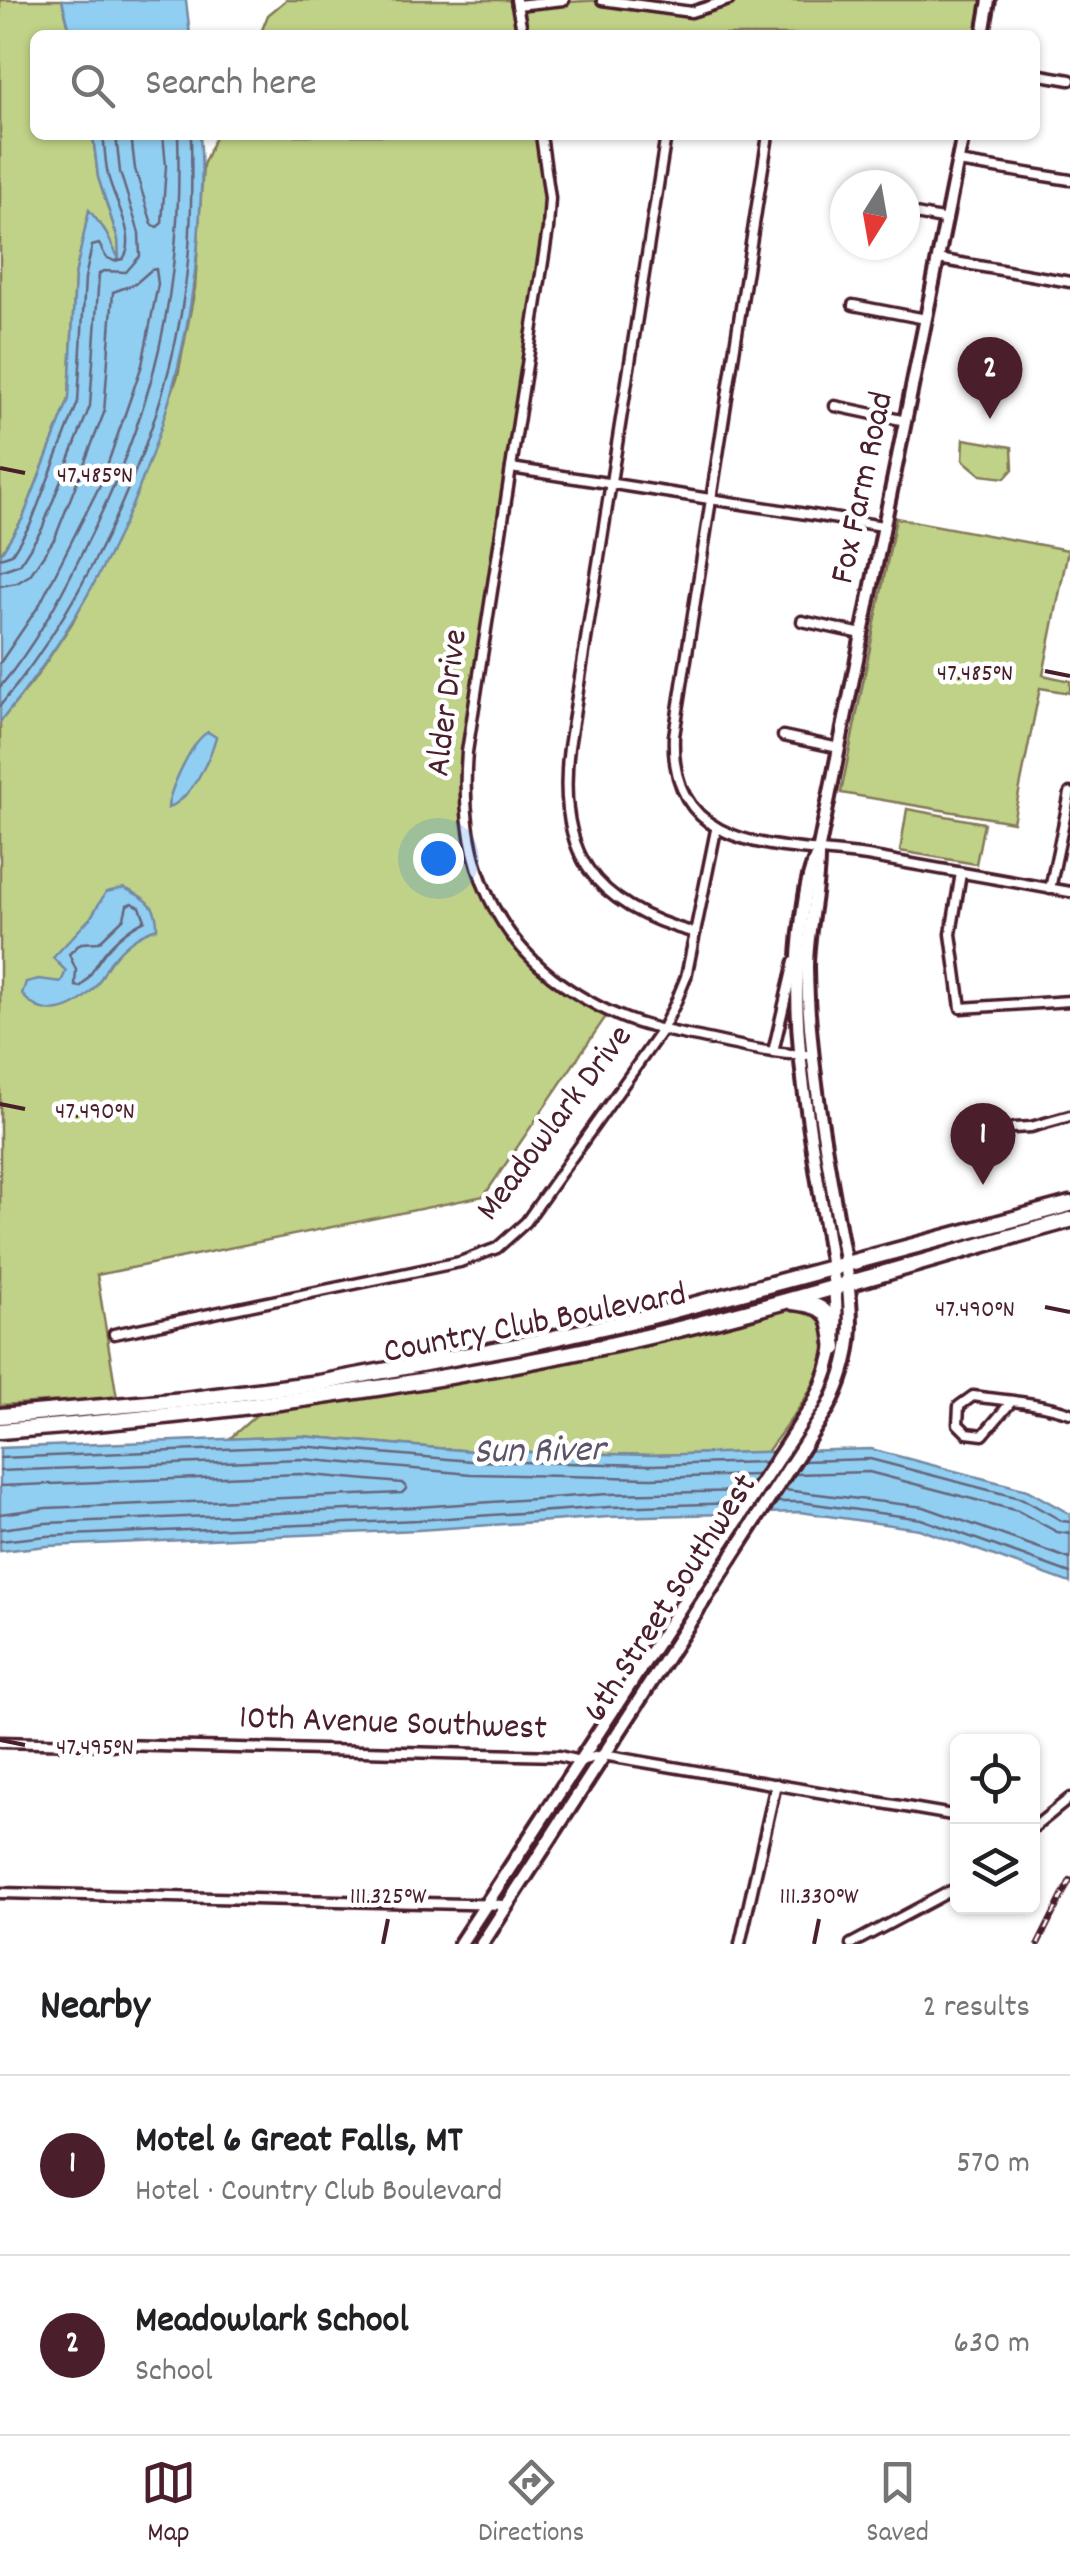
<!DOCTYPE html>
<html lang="en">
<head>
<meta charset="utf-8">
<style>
  :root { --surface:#fff; --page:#f6f6f6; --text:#202124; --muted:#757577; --line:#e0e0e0; --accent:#4a1f2b }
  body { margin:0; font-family:Dekko,sans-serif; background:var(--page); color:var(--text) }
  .controls { position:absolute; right:30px; bottom:30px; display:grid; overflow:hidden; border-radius:15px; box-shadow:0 2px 8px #0004 }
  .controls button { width:90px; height:90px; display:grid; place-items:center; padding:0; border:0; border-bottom:2px solid var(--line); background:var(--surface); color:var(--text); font:50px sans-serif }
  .compass { position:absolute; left:830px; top:170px; width:90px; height:90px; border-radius:50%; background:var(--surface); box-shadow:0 2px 8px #0004; rotate:191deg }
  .you { position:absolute; left:438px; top:858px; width:35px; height:35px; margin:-25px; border:8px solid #fff; border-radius:50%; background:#1a73e8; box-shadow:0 0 0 15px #1a73e833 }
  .badge { display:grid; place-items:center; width:65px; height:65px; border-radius:50%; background:var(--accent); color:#fff; font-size:32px; font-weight:700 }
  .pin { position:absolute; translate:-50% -82px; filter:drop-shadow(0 2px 5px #0008) }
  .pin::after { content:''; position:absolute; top:52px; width:35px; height:30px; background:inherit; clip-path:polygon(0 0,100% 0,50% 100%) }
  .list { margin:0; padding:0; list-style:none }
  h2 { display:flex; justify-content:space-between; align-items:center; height:130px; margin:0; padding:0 40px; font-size:42px }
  h2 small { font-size:32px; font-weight:400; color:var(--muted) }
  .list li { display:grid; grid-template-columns:65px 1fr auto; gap:30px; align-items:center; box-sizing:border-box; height:180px; padding:0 40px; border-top:2px solid var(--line) }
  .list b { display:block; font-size:38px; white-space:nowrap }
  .list p { margin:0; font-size:32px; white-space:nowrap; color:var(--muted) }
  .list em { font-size:32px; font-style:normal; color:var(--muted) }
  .icon { flex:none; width:55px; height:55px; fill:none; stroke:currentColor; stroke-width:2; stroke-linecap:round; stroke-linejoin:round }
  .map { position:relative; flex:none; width:1070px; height:1944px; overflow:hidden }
  .search { position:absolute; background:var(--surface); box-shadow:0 2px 8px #0004; left:30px; right:30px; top:30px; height:110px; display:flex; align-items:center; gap:25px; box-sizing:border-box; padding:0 35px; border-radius:15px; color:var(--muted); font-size:38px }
  .sheet { height:490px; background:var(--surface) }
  nav { display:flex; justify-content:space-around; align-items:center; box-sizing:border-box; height:140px; border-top:2px solid var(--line); background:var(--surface); font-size:28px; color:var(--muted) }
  nav a { display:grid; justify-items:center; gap:5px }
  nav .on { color:var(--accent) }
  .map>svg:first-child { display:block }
</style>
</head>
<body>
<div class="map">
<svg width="1070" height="1944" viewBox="0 0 1070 1944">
  <rect width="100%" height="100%" fill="#fff"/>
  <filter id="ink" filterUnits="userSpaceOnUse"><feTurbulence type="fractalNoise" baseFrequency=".01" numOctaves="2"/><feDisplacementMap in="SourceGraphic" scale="20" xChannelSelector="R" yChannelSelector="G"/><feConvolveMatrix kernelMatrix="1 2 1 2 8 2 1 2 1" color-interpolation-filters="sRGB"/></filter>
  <g filter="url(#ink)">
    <g fill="#bfd287" stroke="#847859" stroke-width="2.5">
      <polygon points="0,0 62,0 71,35 35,35 35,135 93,135 98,177 118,239 120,263 104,229 89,211 75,276 69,399 23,518 0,555"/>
      <polygon points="286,0 516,0 518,5 602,0 691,12 729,0 989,0 982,35 260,35 268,15"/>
      <polygon points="216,135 541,135 550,198 467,752 472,858 505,928 553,978 609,1012 484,1196 97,1275 117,1398 0,1405 0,722 34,680 72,623 135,498 178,375 195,288 203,165"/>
      <polygon points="964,439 1012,447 1013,469 1005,478 981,475 963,460"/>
      <polygon points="896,518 1068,550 1043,675 1070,681 1070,693 1040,688 1013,822 841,793"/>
      <polygon points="907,809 984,823 976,864 900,851"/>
      <path d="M796,1305L817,1310C842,1363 797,1410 767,1452L651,1455L471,1451L302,1436L229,1439L263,1409L611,1349L750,1321Z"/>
    </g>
    <g fill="#91cff2" stroke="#7589a2" stroke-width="2.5">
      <polygon points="62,0 186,0 190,35 71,35"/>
      <path d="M93,135H200C203,166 201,195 199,227C188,406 115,583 0,722V555L23,518L69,399L75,276L89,210L104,229L119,259L118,239L98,177Z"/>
      <path d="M208,732L216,737C209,762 191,798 168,808C169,791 192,740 208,732Z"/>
      <path d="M124,888C144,897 158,904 157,928C138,934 125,944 112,960C105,968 102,979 95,987C74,1011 44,1022 22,994L26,982L39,979L61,982L66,971L53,958L91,917L106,892Z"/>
      <polygon points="301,1436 471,1451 651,1455 871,1449 1027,1490 1070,1514 1070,1583 919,1529 800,1512 609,1517 418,1530 47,1546 0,1551 0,1448"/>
    </g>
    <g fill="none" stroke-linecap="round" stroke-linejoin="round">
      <g stroke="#66657b" stroke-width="2.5">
        <polyline points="131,135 135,169 152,224 157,227 162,223 166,166 163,135"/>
        <path d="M0,558L12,554L31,523L78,402L85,278L92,246L99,244L106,257L114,261L123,259C139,238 113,199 108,175C105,162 105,148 103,135"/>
        <polyline points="0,571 20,564 42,529 90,406 99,274 103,271 126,272 140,256 139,233 120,172 116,135"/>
        <polyline points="0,586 17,583 30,575 55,538 104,413 113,292 135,284 151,270 156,269 158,284 142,365 101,483 40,604 0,663"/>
        <path d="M0,687C35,645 60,598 84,549C154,410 183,291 178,135"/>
        <path d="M0,706C90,597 167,428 185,287C192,237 192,185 191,135"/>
        <path d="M132,903L140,907L145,920C128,928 111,943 100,959C93,969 90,978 80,987L75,986L76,970L69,954L81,943L99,942L124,918L127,905Z"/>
        <polyline points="0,1458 301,1446 471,1461 651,1465 766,1462"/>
        <polyline points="803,1461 870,1459 1023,1499 1062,1521 1070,1522"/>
        <polyline points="0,1471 301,1459 471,1474 651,1478 757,1475"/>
        <polyline points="795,1474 869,1472 1018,1511 1057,1532 1070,1534"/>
        <polyline points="0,1486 300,1474 402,1483 407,1488 402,1493 46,1508 0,1514"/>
        <polyline points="785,1490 924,1507 1070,1559"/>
        <polyline points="776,1502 801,1502 921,1519 1070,1573"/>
        <polyline points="0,1529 46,1523 417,1507 608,1494 747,1491"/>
        <polyline points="0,1541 47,1536 418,1520 609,1507 739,1503"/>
      </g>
      <defs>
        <g id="street">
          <polyline points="516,0 523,35"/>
          <polyline points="602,0 691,12 729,0"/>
          <polyline points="517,5 564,0"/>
          <polyline points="1035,74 1070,80"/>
          <path d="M541,135L550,198L548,229L467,752C457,874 503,966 619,1016C647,1028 678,1033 707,1039C740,1046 772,1054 806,1055"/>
          <path d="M666,135L569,747C556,853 592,905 695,933"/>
          <path d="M768,135L674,736C669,856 782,844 867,856L1070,892"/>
          <polyline points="958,162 1070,180"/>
          <polyline points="905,212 947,220"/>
          <polyline points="938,259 1070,282"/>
          <polyline points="853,305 926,319"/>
          <polyline points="835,406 906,421"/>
          <polyline points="511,468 883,526"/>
          <polyline points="802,621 862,634"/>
          <polyline points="783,736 839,748"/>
          <polyline points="961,873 951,934 961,1008 1070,1001"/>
          <polyline points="1050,889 1070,793"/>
          <polyline points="773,1052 794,962"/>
          <polyline points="1014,1128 1031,1127 1070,1116"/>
          <polyline points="114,1334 460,1262 497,1248 526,1222 662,1030 675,1004 686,977 716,830"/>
          <path d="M1012,1401L983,1435L967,1433L958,1424L959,1406L973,1396L980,1397C1010,1401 1041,1403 1070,1413"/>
          <polyline points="0,1742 559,1756 579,1761 603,1755 958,1816"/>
          <polyline points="1032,1829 1070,1798"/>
          <polyline points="0,1893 507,1905"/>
          <polyline points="740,1944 776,1784"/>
          <polyline points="851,1944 958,1887"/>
        </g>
        <g id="secondary">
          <polyline points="983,35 989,0"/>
          <path d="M816,857C807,877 805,896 802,917C785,1031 816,1156 832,1269"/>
          <path d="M846,1265C829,1171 808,1062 807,967C807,928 819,891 818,852L963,135"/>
        </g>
        <g id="primary">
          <path d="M460,1944L814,1403C837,1359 840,1317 832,1269"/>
          <path d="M482,1944L829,1406C855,1355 853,1321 846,1265"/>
        </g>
        <g id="highway">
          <path d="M793,1302C830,1306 830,1314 835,1348"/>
          <polyline points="0,1416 184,1400 319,1383 522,1345 652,1316 1070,1204"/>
          <path d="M0,1431C202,1416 403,1389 601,1347C760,1313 914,1263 1070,1220"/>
        </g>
      </defs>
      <use href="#street" stroke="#4a1f2b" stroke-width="15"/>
      <use href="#secondary" stroke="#4a1f2b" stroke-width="18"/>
      <use href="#primary" stroke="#4a1f2b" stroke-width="19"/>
      <use href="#highway" stroke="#4a1f2b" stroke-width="21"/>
      <use href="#street" stroke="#fff" stroke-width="8"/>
      <use href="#secondary" stroke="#fff" stroke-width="10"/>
      <use href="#primary" stroke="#fff" stroke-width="11"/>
      <use href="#highway" stroke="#fff" stroke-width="14"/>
      <defs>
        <polyline id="rail" points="1038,1944 1070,1880"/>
      </defs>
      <use href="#rail" stroke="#4a1f2b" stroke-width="6"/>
      <use href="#rail" stroke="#fff" stroke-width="2.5" stroke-dasharray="8" stroke-linecap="butt"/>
    </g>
  </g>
  <path fill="none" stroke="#4a1f2b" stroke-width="4" d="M0,468L25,473M1045,671L1070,676M0,1104L25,1109M1045,1307L1070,1312M0,1740L25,1745M383,1944L388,1919M814,1944L819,1919"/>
  <g text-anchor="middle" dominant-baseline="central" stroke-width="9" stroke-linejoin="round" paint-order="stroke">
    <g font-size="35" fill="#4a1f2b" stroke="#fff">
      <text transform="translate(864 488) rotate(-78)">Fox Farm Road</text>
      <text transform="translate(449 703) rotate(-83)">Alder Drive</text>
      <text transform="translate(556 1124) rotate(-53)">Meadowlark Drive</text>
      <text transform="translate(535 1325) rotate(-11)">Country Club Boulevard</text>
      <text transform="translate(672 1599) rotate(-57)">6th Street Southwest</text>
      <text transform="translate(393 1725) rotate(2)">10th Avenue Southwest</text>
    </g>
    <g font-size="38" font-style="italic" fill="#5f5467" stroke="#fff">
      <text transform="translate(539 1453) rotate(-1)">Sun River</text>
    </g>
  </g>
  <g font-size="25" text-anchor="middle" fill="#4a1f2b" stroke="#fff" stroke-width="9" stroke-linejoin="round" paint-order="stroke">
    <text x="95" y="482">47.485°N</text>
    <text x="975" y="680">47.485°N</text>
    <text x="95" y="1118">47.490°N</text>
    <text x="975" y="1316">47.490°N</text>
    <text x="95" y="1754">47.495°N</text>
    <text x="388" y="1903">111.325°W</text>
    <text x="819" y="1903">111.330°W</text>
  </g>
</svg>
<div class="controls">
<button><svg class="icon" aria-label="locate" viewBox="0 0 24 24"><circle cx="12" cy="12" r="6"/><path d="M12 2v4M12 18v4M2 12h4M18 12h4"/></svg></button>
<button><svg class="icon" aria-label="layers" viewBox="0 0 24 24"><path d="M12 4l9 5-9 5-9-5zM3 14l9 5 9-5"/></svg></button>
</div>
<svg class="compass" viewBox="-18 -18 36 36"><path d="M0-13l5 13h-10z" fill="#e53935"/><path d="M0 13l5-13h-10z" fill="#757577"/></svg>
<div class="you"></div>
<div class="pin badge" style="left:983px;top:1185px">1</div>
<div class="pin badge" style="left:990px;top:419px">2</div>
<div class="search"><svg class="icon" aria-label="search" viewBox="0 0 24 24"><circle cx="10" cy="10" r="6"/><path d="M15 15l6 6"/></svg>Search here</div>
</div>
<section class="sheet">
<h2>Nearby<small>2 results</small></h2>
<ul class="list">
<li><span class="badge">1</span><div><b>Motel 6 Great Falls, MT</b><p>Hotel · Country Club Boulevard</p></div><em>570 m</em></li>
<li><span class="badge">2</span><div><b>Meadowlark School</b><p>School</p></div><em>630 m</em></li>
</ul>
</section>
<nav>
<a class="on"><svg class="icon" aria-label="map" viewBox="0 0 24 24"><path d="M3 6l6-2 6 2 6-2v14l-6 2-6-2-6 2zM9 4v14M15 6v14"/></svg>Map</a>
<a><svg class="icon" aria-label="directions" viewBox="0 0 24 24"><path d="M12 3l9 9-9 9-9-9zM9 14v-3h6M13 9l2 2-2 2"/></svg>Directions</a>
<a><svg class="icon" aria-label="saved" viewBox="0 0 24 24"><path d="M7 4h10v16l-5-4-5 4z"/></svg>Saved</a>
</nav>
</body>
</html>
